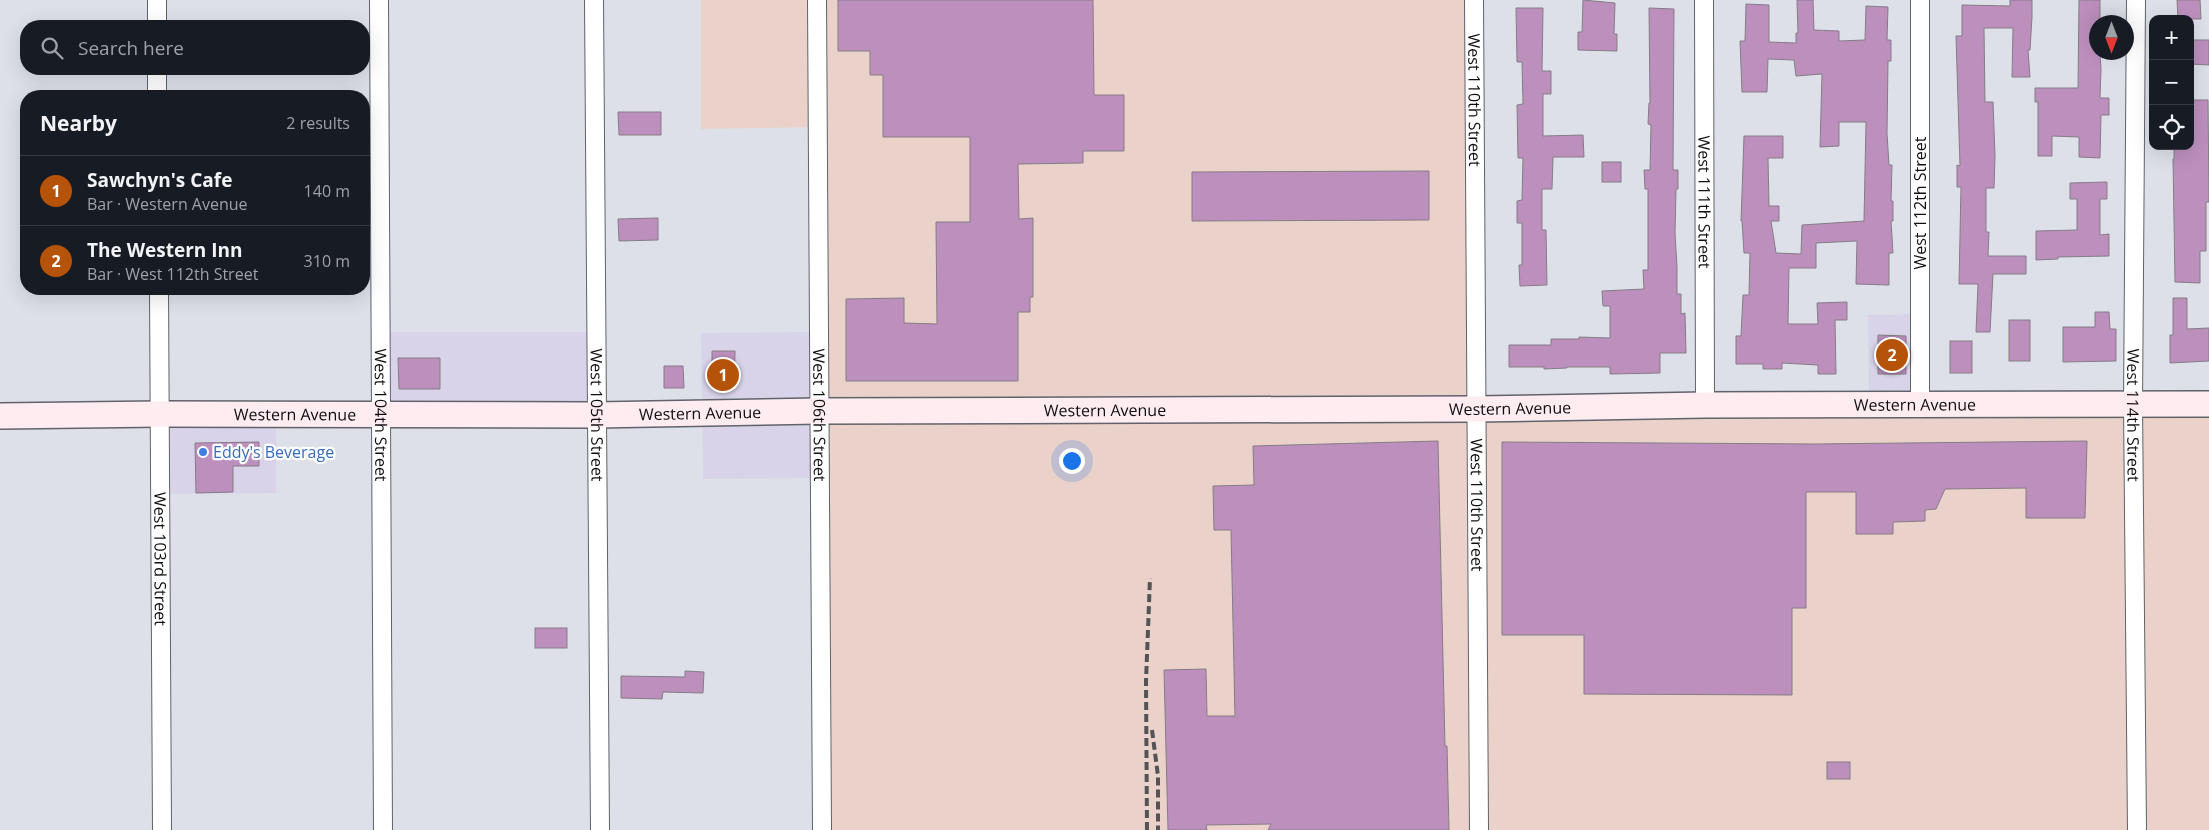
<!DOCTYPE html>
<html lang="en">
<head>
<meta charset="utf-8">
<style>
  :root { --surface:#171b24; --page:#242831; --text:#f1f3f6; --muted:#9ea1a6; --line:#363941; --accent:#b45309 }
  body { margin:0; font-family:"Open Sans",sans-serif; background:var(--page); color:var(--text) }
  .controls { position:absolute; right:15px; top:15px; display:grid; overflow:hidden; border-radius:10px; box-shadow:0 5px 20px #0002 }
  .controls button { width:45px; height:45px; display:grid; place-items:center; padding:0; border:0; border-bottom:1px solid var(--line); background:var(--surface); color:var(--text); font:25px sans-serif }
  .compass { position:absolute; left:2089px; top:15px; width:45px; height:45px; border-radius:50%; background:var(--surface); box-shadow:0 5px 20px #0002; rotate:180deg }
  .you { position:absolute; left:1071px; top:460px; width:18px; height:18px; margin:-12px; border:4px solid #fff; border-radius:50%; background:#1a73e8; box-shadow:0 0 0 8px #1a73e833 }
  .badge { display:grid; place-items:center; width:32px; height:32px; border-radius:50%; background:var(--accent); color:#fff; font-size:16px; font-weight:700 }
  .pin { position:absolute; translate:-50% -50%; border:2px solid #fff; box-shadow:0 1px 5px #0006 }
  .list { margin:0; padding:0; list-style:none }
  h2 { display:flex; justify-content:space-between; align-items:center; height:65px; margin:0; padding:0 20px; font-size:21px }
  h2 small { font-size:16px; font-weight:400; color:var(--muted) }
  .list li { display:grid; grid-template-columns:32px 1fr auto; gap:15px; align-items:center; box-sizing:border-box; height:70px; padding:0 20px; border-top:1px solid var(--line) }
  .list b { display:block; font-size:19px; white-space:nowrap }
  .list p { margin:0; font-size:16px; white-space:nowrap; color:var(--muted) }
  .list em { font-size:16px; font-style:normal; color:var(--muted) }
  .icon { flex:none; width:28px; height:28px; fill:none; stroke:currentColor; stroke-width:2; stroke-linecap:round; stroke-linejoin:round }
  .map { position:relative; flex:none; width:2209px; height:830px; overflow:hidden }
  .search { position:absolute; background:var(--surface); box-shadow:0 5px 20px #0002; left:20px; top:20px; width:350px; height:55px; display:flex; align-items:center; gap:12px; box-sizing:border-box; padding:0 18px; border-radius:20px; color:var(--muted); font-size:19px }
  .panel { position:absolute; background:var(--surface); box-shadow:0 5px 20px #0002; left:20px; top:90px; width:350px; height:205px; border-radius:20px }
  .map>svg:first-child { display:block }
</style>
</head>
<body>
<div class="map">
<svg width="2209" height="830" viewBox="0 0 2209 830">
  <rect width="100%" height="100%" fill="#dee0e9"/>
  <g fill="#d8d3e9">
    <polygon points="1920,314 1920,405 1869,405 1868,315"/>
    <polygon points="380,332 596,332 596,415 381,414"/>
    <polygon points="819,332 819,478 703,479 701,333"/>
    <polygon points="160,414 276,414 276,493 160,494"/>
  </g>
  <polygon fill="#ead1c9" points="701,0 1474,0 1477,409 2209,404 2209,830 822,830 818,127 701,129"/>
  <g fill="#bd8fbd" stroke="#847d84">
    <polygon points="838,0 1093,0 1094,95 1124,95 1124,151 1083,151 1083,163 1018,164 1019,219 1033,218 1033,297 1030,297 1030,312 1018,312 1018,381 846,381 846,299 904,298 904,323 937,324 936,222 970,222 970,137 883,137 883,75 870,75 870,51 838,51"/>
    <polygon points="1583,0 1615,3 1614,34 1617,34 1617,51 1578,50 1578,32 1582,32"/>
    <polygon points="1797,0 1813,0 1814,30 1839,31 1839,41 1865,40 1866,6 1888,7 1887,40 1891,40 1891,61 1888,61 1887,133 1889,165 1892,165 1891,201 1893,201 1893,221 1891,221 1893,253 1889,253 1889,285 1856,284 1857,241 1816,243 1816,268 1789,268 1788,324 1818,324 1817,303 1847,302 1847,320 1835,320 1836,374 1818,374 1818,365 1782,363 1782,369 1763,369 1763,364 1736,364 1736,336 1741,336 1743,295 1749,295 1750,253 1744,253 1742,221 1741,221 1744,136 1783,136 1783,158 1768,158 1769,206 1779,206 1779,221 1771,221 1776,253 1801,254 1802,225 1864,221 1866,122 1839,122 1839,146 1820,147 1822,74 1796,76 1794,60 1768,59 1767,92 1742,92 1740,41 1745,41 1746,4 1769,5 1769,42 1796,43 1796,33 1798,33"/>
    <polygon points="2010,0 2032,0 2032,17 2030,50 2028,50 2030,77 2012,77 2013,28 1984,28 1985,102 1993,102 1995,156 1994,188 1986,188 1986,232 1989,232 1988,256 2026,256 2026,274 1993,274 1990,332 1976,332 1978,284 1959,284 1961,187 1957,187 1957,165 1960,166 1956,36 1962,36 1962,5 2010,6"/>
    <polygon points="2079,0 2100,0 2100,22 2096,22 2096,52 2100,52 2101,69 2100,98 2109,98 2109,115 2101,115 2100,158 2079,157 2079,137 2052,136 2052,156 2038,156 2038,102 2035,102 2035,88 2078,88"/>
    <polygon points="2177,0 2200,0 2201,19 2178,19"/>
    <polygon points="1516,8 1543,8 1542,71 1551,71 1551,94 1543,94 1543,136 1583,135 1584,157 1553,157 1552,189 1542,189 1542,230 1546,230 1547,285 1520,286 1519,265 1522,265 1522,223 1517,223 1517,201 1522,200 1523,158 1518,158 1517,105 1523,104 1522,62 1517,62"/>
    <polygon points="1649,8 1674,9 1673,170 1678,170 1678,189 1676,189 1675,233 1677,267 1677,294 1681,294 1681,314 1685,313 1686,353 1660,353 1660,373 1610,374 1610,367 1567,367 1567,368 1544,369 1544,367 1509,367 1509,345 1551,345 1551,339 1579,339 1579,337 1610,338 1610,306 1603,306 1602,291 1644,289 1643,270 1648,270 1648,189 1645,189 1644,170 1650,170 1651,125 1648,124 1649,103 1650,103"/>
    <polygon points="2190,40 2209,40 2209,65 2190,64"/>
    <polygon points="2190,100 2208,100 2209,202 2206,202 2206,251 2200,251 2200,283 2175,282 2173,159 2174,159 2174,146 2190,146"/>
    <polygon points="618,112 661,112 661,135 619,135"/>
    <rect x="1602" y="162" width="19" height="20"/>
    <polygon points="1429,171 1429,220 1192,221 1192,172"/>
    <polygon points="2107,182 2107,199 2100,199 2100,235 2109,234 2109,256 2058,257 2058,259 2036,260 2036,231 2077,230 2077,199 2070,199 2070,183"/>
    <polygon points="658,218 658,240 619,241 618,219"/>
    <polygon points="2173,298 2187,298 2187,329 2209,328 2209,361 2170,363 2170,335 2173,335"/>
    <polygon points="2095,312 2109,312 2110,329 2116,329 2116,361 2063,362 2063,327 2095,327"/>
    <rect x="2009" y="320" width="21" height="41"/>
    <polygon points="1878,335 1906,336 1906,374 1878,374"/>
    <rect x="1950" y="341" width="22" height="32"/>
    <polygon points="712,351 735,351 734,388 712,388"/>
    <polygon points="398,358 440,358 440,389 399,389"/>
    <polygon points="664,366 683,366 684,388 664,388"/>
    <polygon points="1438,441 1445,746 1447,746 1449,830 1268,830 1271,824 1206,825 1207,830 1168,830 1164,670 1206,669 1207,716 1235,716 1231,530 1214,530 1213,486 1254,485 1253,446"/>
    <polygon points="2087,441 2085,518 2026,518 2026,488 1945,489 1936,509 1925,510 1925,521 1893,522 1893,534 1856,534 1856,492 1806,492 1806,608 1792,608 1792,695 1584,694 1584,635 1502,635 1502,442 1815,444"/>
    <polygon points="259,442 259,466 233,466 233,492 196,493 195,443"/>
    <rect x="535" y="628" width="32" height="20"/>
    <polygon points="685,671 704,672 703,693 663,692 662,699 621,698 621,676 685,677"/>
    <rect x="1827" y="762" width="23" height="17"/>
  </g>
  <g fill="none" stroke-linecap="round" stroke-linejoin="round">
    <defs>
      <g id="street">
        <polyline points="157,0 157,26"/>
        <path id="s1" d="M379,0L383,830"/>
        <path id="s2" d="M594,0L600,830"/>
        <path id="s3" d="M817,0L822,830"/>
        <path id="s4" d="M1474,0L1479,830"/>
        <path id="s5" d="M1704,0L1705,405"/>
        <polyline points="1920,0 1920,405"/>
        <path id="s6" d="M2136,0L2133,405L2137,830"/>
        <polyline points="157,69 157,96"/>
        <path id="s7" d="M159,289L162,830"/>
      </g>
      <g id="secondary">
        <path id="s8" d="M0,416L160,414L596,415L818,411L1476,409L1705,405L2209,404"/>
      </g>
    </defs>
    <use href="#street" stroke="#61636b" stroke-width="20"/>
    <use href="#secondary" stroke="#61636b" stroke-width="28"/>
    <use href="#street" stroke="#fff" stroke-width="18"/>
    <use href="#secondary" stroke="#feecf1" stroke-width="25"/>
    <g stroke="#535358" stroke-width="4" stroke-dasharray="8 4" stroke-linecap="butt">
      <polyline points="1152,730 1158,776 1158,830"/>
      <polyline points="1147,830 1146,681 1150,578"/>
    </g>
  </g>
  <circle fill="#3f7fe0" stroke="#fff" stroke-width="2" cx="203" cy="452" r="5"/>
  <g text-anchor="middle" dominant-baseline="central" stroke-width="4.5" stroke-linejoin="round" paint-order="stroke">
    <g font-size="16" fill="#0e0e11" stroke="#fff">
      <text stroke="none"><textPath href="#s4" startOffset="100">West 110th Street</textPath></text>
      <text stroke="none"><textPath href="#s5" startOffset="202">West 111th Street</textPath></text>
      <text transform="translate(1920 203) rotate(-90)">West 112th Street</text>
      <text stroke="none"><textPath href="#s8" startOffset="1915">Western Avenue</textPath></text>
      <text stroke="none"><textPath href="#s8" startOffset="1510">Western Avenue</textPath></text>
      <text stroke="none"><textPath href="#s8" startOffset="1105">Western Avenue</textPath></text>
      <text stroke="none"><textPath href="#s8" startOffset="700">Western Avenue</textPath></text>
      <text stroke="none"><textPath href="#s8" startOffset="295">Western Avenue</textPath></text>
      <text stroke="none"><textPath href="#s1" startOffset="415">West 104th Street</textPath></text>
      <text stroke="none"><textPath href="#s2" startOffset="415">West 105th Street</textPath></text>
      <text stroke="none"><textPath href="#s3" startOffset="415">West 106th Street</textPath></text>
      <text stroke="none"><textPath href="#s6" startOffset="415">West 114th Street</textPath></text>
      <text stroke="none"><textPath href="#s4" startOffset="505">West 110th Street</textPath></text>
      <text stroke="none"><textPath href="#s7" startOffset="270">West 103rd Street</textPath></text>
    </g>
    <g font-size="16" fill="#366cbe" stroke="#fff" text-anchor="start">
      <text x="213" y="452">Eddy's Beverage</text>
    </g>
  </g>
</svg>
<div class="controls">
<button>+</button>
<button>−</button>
<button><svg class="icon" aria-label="locate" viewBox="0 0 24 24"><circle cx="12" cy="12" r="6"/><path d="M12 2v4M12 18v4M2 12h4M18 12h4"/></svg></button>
</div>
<svg class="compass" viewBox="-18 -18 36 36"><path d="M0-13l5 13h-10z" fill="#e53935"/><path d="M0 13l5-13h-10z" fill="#9ea1a6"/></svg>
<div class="you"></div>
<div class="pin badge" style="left:723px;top:375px">1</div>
<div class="pin badge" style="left:1892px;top:355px">2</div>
<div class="search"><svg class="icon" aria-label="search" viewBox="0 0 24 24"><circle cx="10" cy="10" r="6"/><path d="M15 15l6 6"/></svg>Search here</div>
<section class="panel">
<h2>Nearby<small>2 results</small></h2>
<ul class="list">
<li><span class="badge">1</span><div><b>Sawchyn's Cafe</b><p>Bar · Western Avenue</p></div><em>140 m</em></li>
<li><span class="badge">2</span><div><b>The Western Inn</b><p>Bar · West 112th Street</p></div><em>310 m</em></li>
</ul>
</section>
</div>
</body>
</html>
